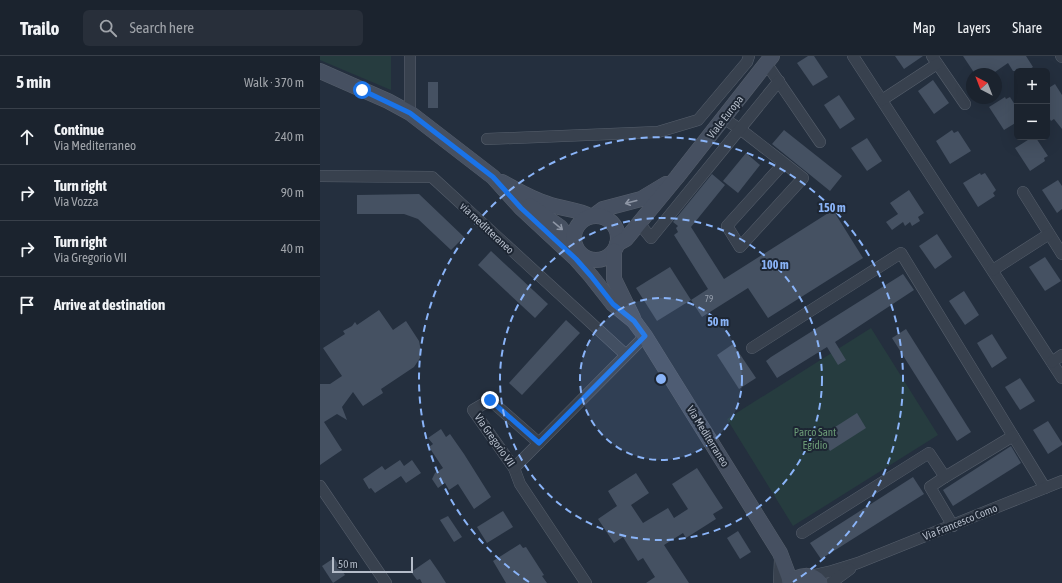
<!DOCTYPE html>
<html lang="en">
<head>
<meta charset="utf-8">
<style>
  :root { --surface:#1b232e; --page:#282f3a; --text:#f1f3f6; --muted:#a0a4aa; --line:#39404a }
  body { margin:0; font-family:"Asap Condensed",sans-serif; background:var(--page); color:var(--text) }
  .controls { position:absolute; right:12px; top:12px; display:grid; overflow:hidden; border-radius:6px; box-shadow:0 4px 16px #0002 }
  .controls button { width:36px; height:36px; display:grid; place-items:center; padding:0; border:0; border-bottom:1px solid var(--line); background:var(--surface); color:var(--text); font:20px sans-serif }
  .compass { position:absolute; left:646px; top:12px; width:36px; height:36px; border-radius:50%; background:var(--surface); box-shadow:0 4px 16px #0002; rotate:318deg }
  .scale { position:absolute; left:12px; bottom:10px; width:81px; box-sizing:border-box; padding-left:4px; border:2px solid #b4bcc9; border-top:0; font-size:11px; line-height:14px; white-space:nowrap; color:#b4bcc9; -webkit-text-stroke:3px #1d2633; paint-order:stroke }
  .stop { position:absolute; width:12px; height:12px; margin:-9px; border:3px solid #1a73e8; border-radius:50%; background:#fff }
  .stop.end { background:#1a73e8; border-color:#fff; box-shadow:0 1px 4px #0008 }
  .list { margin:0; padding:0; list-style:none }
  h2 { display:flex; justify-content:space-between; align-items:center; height:52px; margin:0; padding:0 16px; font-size:17px }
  h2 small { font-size:13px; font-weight:400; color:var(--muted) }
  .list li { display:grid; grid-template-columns:26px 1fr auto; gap:12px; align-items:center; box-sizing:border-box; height:56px; padding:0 16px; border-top:1px solid var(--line) }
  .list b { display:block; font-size:15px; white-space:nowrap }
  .list p { margin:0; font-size:13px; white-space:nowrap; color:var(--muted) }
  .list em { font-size:13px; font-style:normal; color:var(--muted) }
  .icon { flex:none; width:22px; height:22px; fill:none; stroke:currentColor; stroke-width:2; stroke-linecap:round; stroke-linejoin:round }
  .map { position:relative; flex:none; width:742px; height:527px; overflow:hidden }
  header { display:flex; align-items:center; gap:24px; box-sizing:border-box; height:56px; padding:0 20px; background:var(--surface); border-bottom:1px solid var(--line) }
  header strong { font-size:19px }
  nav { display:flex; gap:22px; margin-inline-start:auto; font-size:14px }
  .search { width:280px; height:36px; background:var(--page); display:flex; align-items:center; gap:10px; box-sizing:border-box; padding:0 14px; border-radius:6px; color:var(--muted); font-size:15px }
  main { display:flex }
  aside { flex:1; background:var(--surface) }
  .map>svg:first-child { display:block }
</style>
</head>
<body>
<header>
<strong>Trailo</strong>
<div class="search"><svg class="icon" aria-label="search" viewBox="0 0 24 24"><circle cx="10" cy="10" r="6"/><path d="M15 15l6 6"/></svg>Search here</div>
<nav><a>Map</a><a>Layers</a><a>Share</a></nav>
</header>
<main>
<aside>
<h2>5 min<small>Walk · 370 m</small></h2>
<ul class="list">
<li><svg class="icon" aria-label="ahead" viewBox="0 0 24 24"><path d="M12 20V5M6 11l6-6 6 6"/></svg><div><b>Continue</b><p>Via Mediterraneo</p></div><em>240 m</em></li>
<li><svg class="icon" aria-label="right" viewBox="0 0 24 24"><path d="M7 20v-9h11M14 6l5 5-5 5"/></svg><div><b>Turn right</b><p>Via Vozza</p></div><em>90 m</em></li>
<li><svg class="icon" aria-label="right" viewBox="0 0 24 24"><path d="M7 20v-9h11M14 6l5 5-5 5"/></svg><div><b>Turn right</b><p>Via Gregorio VII</p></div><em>40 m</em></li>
<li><svg class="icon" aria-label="arrive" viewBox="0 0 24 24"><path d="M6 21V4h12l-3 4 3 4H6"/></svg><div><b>Arrive at destination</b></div></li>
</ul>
</aside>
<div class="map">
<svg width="742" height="527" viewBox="0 0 742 527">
  <rect width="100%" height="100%" fill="#242f3e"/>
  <g fill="#263c3f">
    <polygon points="0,0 71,0 71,34 7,7 0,4"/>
    <polygon points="551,272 618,379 473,470 407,363"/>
  </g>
  <g fill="#455162">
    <polygon points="488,0 494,0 508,21 493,30 477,7"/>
    <polygon points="575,0 603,0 584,13"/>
    <polygon points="643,0 706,0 713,11 707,15 693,15 688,7 672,18 655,18"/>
    <polygon points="613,24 629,47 614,58 598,35"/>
    <rect x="108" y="26" width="10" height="26"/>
    <polygon points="735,28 742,39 742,73 734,63 731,65 727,58 727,33"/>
    <polygon points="519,39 535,63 520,73 504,49"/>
    <polygon points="685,41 686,43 690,41 697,52 697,66 684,74 669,51"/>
    <polygon points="464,74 522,120 510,135 452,88"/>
    <polygon points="632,74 634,77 638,75 651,95 630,108 616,85"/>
    <polygon points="547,82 562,105 547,115 531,92"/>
    <polygon points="711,82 712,84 716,82 728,100 724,102 725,105 710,115 695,92"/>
    <polygon points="426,97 440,109 418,137 403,125"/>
    <polygon points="660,117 661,119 665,117 676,134 673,137 675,140 658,151 643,127"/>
    <polygon points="392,118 405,129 371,171 404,223 513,154 543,202 448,262 428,232 382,261 371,244 388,233 354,179 358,176 356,172 358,170 353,166"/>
    <polygon points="738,124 742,130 742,153 737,157 722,134"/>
    <polygon points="589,134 604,157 598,161 600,165 592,170 590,166 585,170 583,166 572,174 566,166 578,158 570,147"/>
    <polygon points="99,138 144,181 131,194 98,163 84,158 37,158 37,139"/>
    <polygon points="617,178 632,201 615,213 599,190"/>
    <polygon points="171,195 228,248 215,262 158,209"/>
    <polygon points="725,201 741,225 725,235 709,211"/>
    <polygon points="350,211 371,244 337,265 316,232"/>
    <polygon points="583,218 594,234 515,286 526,304 518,309 507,291 457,322 446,305 451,301"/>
    <polygon points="644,235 659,259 645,269 629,245"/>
    <polygon points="59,254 73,274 86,265 99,285 101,295 100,302 94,311 61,333 63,337 43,350 33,336 22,351 27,364 17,358 4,366 22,394 0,409 0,328 10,328 22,320 3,292 25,278 23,275 32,270 35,266 37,269"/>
    <polygon points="246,264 260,277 202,339 189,327"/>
    <polygon points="586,273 651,376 637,385 572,282"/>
    <polygon points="672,278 687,302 672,312 657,287"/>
    <polygon points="413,288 436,322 419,333 397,299"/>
    <polygon points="700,322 715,345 700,354 685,331"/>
    <polygon points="537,357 546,372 510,395 501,380"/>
    <polygon points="728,365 742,387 742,389 728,398 713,374"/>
    <polygon points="121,373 126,381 130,378 144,398 171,441 154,453 138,428 129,434 125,427 118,432 112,423 115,417 123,412 109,391 113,388 108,382"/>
    <polygon points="691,390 701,407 633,450 623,434"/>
    <polygon points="80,404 84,410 92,404 101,417 86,427 81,420 55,437 51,432 49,433 43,423 62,410 65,414"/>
    <polygon points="377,412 403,452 393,458 396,463 366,482 363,477 344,489 369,527 326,527 335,521 323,502 318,505 303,481 294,487 278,463 297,450 288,435 316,417 329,437 311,449 323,467 348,452 354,462 368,453 352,428"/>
    <polygon points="593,421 604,438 501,503 490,487"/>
    <polygon points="183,455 193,471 167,487 157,471"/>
    <polygon points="128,460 142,481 134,486 120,464"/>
    <polygon points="418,475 431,496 420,503 407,482"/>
    <polygon points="200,488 203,492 206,491 224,519 222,520 227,527 186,527 173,505"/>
    <polygon points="14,502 25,519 13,527 2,510"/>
    <polygon points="110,503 119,516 126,527 102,527 100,523 97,524 91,516"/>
  </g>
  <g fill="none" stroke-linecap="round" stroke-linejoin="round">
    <defs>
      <g id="street">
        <polyline points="90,0 90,57"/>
        <polyline points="533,0 742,322"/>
        <polyline points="612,0 645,48"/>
        <polyline points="741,0 742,1"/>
        <polyline points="446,7 500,86"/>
        <polyline points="562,44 617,8"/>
        <polyline points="403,62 420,73 464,107 407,170 420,191 483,122 464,107"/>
        <polyline points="167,83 338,76 378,64 427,6 429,0"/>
        <polyline points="0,120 112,121 306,299"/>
        <polyline points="703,136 742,198"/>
        <polyline points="319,167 331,182 459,25"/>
        <polyline points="673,214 729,178"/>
        <polyline points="432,292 581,197 725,432"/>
        <polyline points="732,306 742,299"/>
        <polyline points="219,387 170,344 153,354 194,412 200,428 266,527"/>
        <polyline points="194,412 325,280"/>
        <polyline points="625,421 610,431 633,470"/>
        <polyline points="0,430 66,527"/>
        <polyline points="482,477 609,397 625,421 693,380"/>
        <polyline points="490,520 512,515 538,507 742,425"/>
        <polyline points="459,527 460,503"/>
        <polyline points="511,527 530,513"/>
      </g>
      <g id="secondary">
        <polyline points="0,15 68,45 90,57 173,121 201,152 256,203 271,220 293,248 314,265"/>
        <path d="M182,126C197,134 211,143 228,148C242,153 257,153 270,160"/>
        <polyline points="210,150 240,171 255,190"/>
        <polyline points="275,159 283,153 321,143 346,128"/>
        <circle cx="276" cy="182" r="22"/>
        <polyline points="297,188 306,183 357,121 452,0"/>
        <polyline points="294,195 294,223 313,262"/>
        <polyline points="308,257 325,280 460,497 469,521 470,527"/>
        <path d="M471,527C479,518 492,517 500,527"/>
      </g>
    </defs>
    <use href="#street" stroke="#565f6c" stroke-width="12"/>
    <use href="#secondary" stroke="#565f6c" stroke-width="16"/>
    <use href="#street" stroke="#38414e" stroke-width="11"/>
    <use href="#secondary" stroke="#465061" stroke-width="15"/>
  </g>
  <defs><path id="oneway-shaft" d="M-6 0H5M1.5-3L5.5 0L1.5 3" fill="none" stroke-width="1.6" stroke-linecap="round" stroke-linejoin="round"/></defs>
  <g stroke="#8e96a5">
    <use href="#oneway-shaft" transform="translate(311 146) rotate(165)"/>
    <use href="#oneway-shaft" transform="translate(238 170) rotate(40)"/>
  </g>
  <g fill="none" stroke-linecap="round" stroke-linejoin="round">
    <polyline stroke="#1a73e8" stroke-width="5" points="42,34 90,57 173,121 201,152 256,203 271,220 293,248 314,265 325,280 219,387 170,344"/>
  </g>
  <circle cx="341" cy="323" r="81" fill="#8ab4f8" fill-opacity=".12"/>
  <g fill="none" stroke="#8ab4f8" stroke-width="2" stroke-dasharray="7 5">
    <circle cx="341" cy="323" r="81"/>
    <circle cx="341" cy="323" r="161"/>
    <path d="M209 526A242 242 0 1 1 473 526"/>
  </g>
  <g text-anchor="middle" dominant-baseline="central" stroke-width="4" stroke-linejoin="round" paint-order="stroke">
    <g font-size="9" fill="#98a1af">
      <text x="389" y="243">79</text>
    </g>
    <g font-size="11" fill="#b4bcc9" stroke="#1d2633">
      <text transform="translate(405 61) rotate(-52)">Viale Europa</text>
      <text transform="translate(167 172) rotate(43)">via meditteraneo</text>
      <text transform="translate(388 380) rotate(58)">Via Mediterraneo</text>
      <text transform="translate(175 384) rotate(55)">Via Gregorio VII</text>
      <text transform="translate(640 466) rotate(-22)">Via Francesco Como</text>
    </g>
    <g font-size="11" fill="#6b9a76" stroke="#1d2633">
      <text x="495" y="376">Parco Sant<tspan x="495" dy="13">Egidio</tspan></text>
    </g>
  </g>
  <circle cx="341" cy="323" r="6" fill="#8ab4f8" stroke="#1d2633" stroke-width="2"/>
  <g font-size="12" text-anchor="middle" font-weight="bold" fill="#8ab4f8" stroke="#1d2633" stroke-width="4" stroke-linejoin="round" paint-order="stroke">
    <text x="512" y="156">150 m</text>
    <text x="455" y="213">100 m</text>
    <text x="398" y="270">50 m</text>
  </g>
</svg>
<div class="controls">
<button>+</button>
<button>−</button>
</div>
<svg class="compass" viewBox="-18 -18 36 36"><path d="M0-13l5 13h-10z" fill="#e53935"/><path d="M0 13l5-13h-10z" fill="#a0a4aa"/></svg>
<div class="scale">50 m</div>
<div class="stop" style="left:42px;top:34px"></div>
<div class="stop end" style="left:170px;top:344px"></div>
</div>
</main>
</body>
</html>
